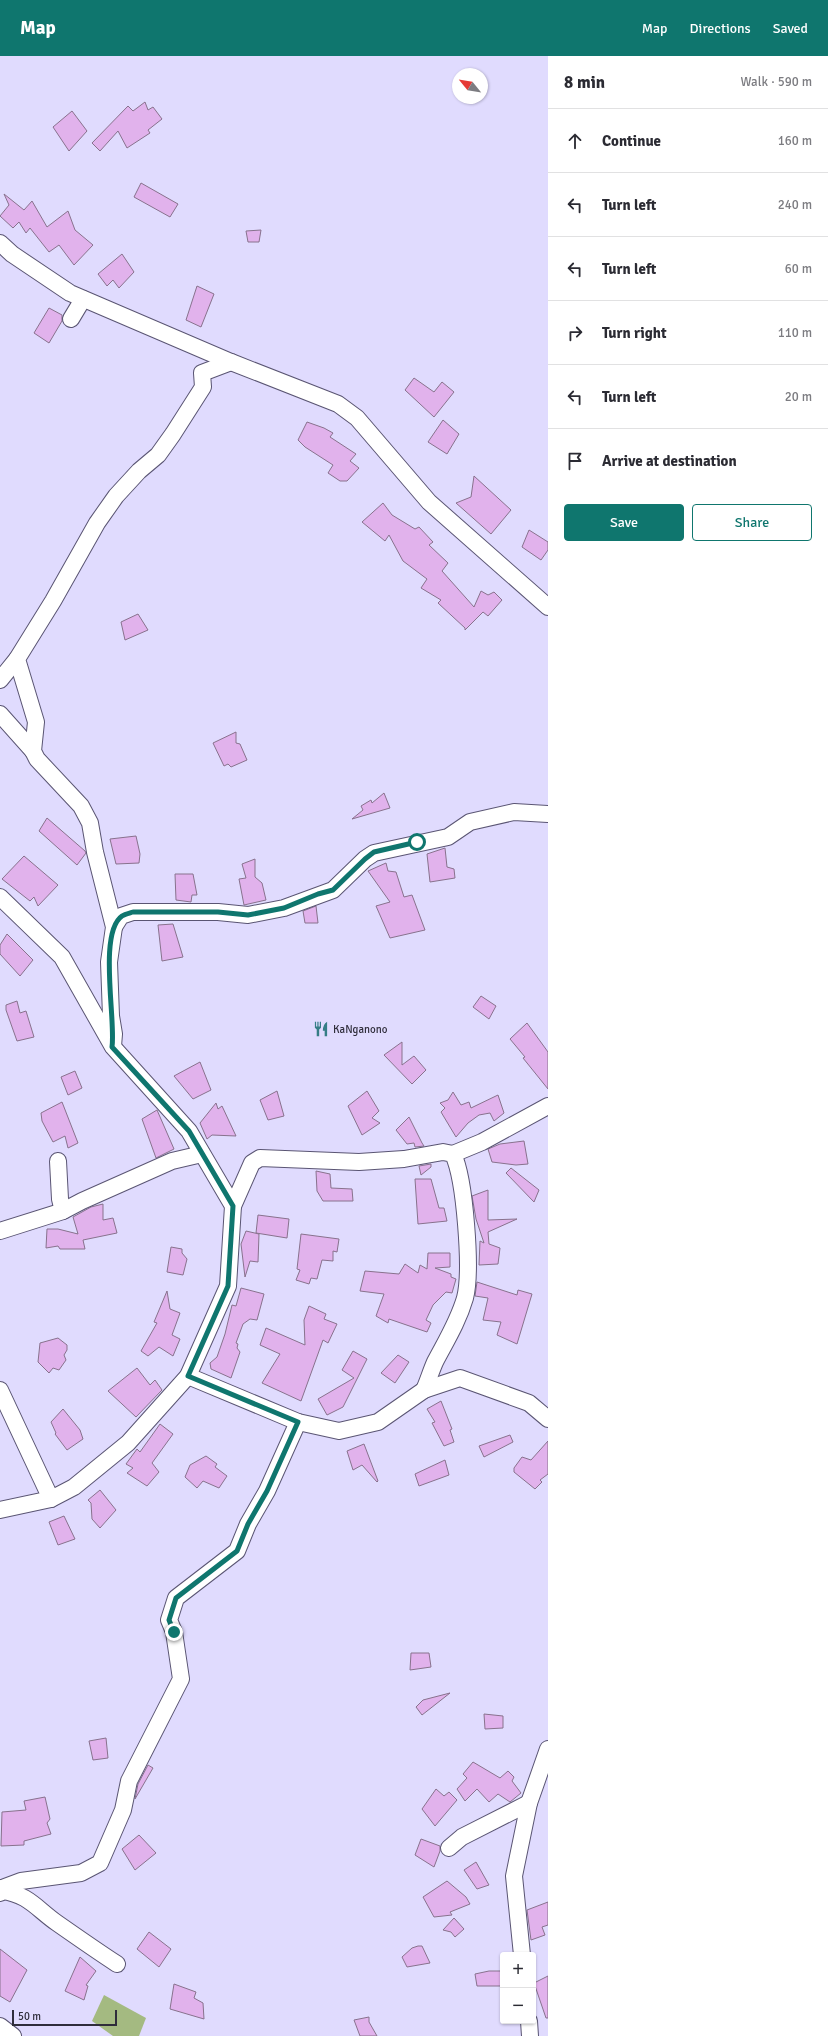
<!DOCTYPE html>
<html lang="en">
<head>
<meta charset="utf-8">
<style>
  :root { --surface:#fff; --page:#f7f7f7; --text:#2b2b33; --muted:#7c7c81; --line:#e1e1e2; --accent:#0f766e }
  body { margin:0; font-family:Signika,sans-serif; background:var(--page); color:var(--text) }
  .controls { position:absolute; right:12px; bottom:12px; display:grid; overflow:hidden; border-radius:4px; box-shadow:0 1px 3px #0004 }
  .controls button { width:36px; height:36px; display:grid; place-items:center; padding:0; border:0; border-bottom:1px solid var(--line); background:var(--surface); color:var(--text); font:20px sans-serif }
  .compass { position:absolute; left:452px; top:12px; width:36px; height:36px; border-radius:50%; background:var(--surface); box-shadow:0 1px 3px #0004; rotate:300deg }
  .scale { position:absolute; left:12px; bottom:10px; width:105px; box-sizing:border-box; padding-left:4px; border:2px solid #2f2d3b; border-top:0; font-size:11px; line-height:14px; white-space:nowrap; color:#2f2d3b; -webkit-text-stroke:3px #e0dbfe; paint-order:stroke }
  .stop { position:absolute; width:12px; height:12px; margin:-9px; border:3px solid #0f766e; border-radius:50%; background:#fff }
  .stop.end { background:#0f766e; border-color:#fff; box-shadow:0 1px 4px #0008 }
  .list { margin:0; padding:0; list-style:none }
  h2 { display:flex; justify-content:space-between; align-items:center; height:52px; margin:0; padding:0 16px; font-size:17px }
  h2 small { font-size:13px; font-weight:400; color:var(--muted) }
  .list li { display:grid; grid-template-columns:26px 1fr auto; gap:12px; align-items:center; box-sizing:border-box; height:64px; padding:0 16px; border-top:1px solid var(--line) }
  .list b { display:block; font-size:15px; white-space:nowrap }
  .list em { font-size:13px; font-style:normal; color:var(--muted) }
  .actions { display:flex; gap:8px; padding:12px 16px }
  .actions a { flex:1; padding:9px 0; border:1px solid var(--accent); border-radius:4px; text-align:center; font-size:14px; color:var(--accent) }
  .actions .main { background:var(--accent); color:#fff }
  .icon { flex:none; width:22px; height:22px; fill:none; stroke:currentColor; stroke-width:2; stroke-linecap:round; stroke-linejoin:round }
  .map { position:relative; flex:none; width:548px; height:1980px; overflow:hidden }
  header { display:flex; align-items:center; gap:24px; box-sizing:border-box; height:56px; padding:0 20px; background:var(--accent); color:#fff }
  header strong { font-size:19px }
  nav { display:flex; gap:22px; margin-inline-start:auto; font-size:14px }
  main { display:flex }
  aside { flex:1; background:var(--surface) }
  .map>svg:first-child { display:block }
</style>
</head>
<body>
<header>
<strong>Map</strong>
<nav><a>Map</a><a>Directions</a><a>Saved</a></nav>
</header>
<main>
<div class="map">
<svg width="548" height="1980" viewBox="0 0 548 1980">
  <rect width="100%" height="100%" fill="#e0dbfe"/>
  <polygon fill="#a4ba81" points="104,1939 146,1962 139,1980 113,1980 92,1965"/>
  <g fill="#e1b2ec" stroke="#88728d">
    <polygon points="145,46 148,54 153,51 162,63 148,74 150,77 127,92 118,75 100,95 92,87 128,50 133,55"/>
    <polygon points="72,55 87,75 69,95 53,71"/>
    <polygon points="141,127 178,148 170,161 134,141"/>
    <polygon points="4,138 24,154 32,145 47,171 68,155 75,174 93,189 74,209 59,189 49,196 30,172 26,177 19,166 13,172 0,160 9,149"/>
    <polygon points="261,174 259,186 248,186 246,175"/>
    <polygon points="122,198 134,216 119,232 113,224 107,230 98,218"/>
    <polygon points="197,230 214,238 201,271 186,264"/>
    <polygon points="49,252 62,259 62,265 49,287 34,277"/>
    <polygon points="414,322 434,336 442,326 454,336 434,361 405,334"/>
    <polygon points="443,364 459,378 447,398 428,386"/>
    <polygon points="307,366 324,372 333,377 330,381 356,398 350,405 359,412 347,425 340,425 328,417 333,409 305,391 298,384"/>
    <polygon points="474,420 511,454 491,478 456,447 471,441"/>
    <polygon points="383,447 392,459 415,473 419,471 433,486 429,489 448,507 442,515 474,551 481,535 488,539 494,536 502,544 488,560 483,556 465,574 465,572 438,547 441,544 421,532 427,523 403,505 389,479 385,485 362,466"/>
    <polygon points="529,474 548,486 548,494 541,504 522,491"/>
    <polygon points="138,558 148,574 125,584 121,566"/>
    <polygon points="236,676 236,687 240,688 247,704 231,711 228,708 224,710 213,687"/>
    <polygon points="384,737 390,752 352,763 363,754 361,750 371,744 372,747"/>
    <polygon points="47,762 85,795 86,797 77,809 39,775"/>
    <polygon points="136,780 140,798 139,807 116,808 110,783"/>
    <polygon points="445,792 447,811 454,813 455,822 430,826 427,798"/>
    <polygon points="24,800 58,829 38,850 34,841 30,845 2,823"/>
    <polygon points="255,803 255,821 262,827 266,844 244,849 239,823 246,822 242,808"/>
    <polygon points="386,807 388,815 396,816 404,841 412,839 425,874 390,882 376,850 390,846 368,815"/>
    <polygon points="175,818 193,818 197,839 192,839 191,846 176,844"/>
    <polygon points="316,850 318,867 305,867 303,855"/>
    <polygon points="173,868 183,901 162,905 158,869"/>
    <polygon points="7,878 33,904 20,920 0,898 0,889"/>
    <polygon points="481,940 496,950 489,963 473,951"/>
    <polygon points="17,945 20,957 26,955 34,981 17,985 6,954 6,949"/>
    <polygon points="527,967 548,996 548,1033 523,1002 525,1001 510,983"/>
    <polygon points="402,986 402,1009 414,1000 426,1014 412,1028 384,999"/>
    <polygon points="200,1006 211,1034 193,1043 174,1020"/>
    <polygon points="75,1015 82,1032 68,1039 61,1021"/>
    <polygon points="277,1035 284,1060 268,1064 260,1044"/>
    <polygon points="367,1035 379,1055 372,1062 380,1067 362,1079 348,1050"/>
    <polygon points="453,1036 461,1049 469,1046 471,1052 498,1039 504,1057 494,1065 490,1057 479,1059 468,1067 456,1081 441,1056 445,1052 440,1047 448,1044"/>
    <polygon points="62,1046 78,1087 68,1092 65,1080 53,1086 42,1065 41,1057"/>
    <polygon points="216,1047 218,1053 222,1050 236,1080 212,1079 207,1083 200,1067"/>
    <polygon points="157,1054 174,1093 156,1102 142,1063"/>
    <polygon points="409,1061 422,1087 424,1090 415,1091 414,1087 407,1088 396,1074"/>
    <polygon points="524,1085 528,1108 516,1109 492,1106 488,1093 500,1088"/>
    <polygon points="431,1108 431,1111 421,1119 419,1110"/>
    <polygon points="511,1112 539,1134 534,1146 506,1117"/>
    <polygon points="316,1115 330,1118 331,1132 352,1133 353,1145 323,1145 317,1135"/>
    <polygon points="415,1123 431,1123 439,1152 444,1152 447,1165 418,1168"/>
    <polygon points="488,1134 488,1164 517,1163 488,1176 489,1188 500,1192 498,1208 479,1209 480,1185 484,1187 476,1163 472,1140"/>
    <polygon points="103,1148 103,1164 113,1162 117,1177 83,1184 85,1193 60,1193 58,1190 46,1192 47,1173 58,1173 78,1178 73,1161 91,1151"/>
    <polygon points="258,1159 289,1163 287,1182 256,1177"/>
    <polygon points="246,1175 259,1178 258,1206 250,1205 245,1221 241,1188"/>
    <polygon points="301,1178 339,1183 337,1196 333,1195 333,1205 322,1204 317,1223 311,1222 309,1228 296,1224 300,1214 297,1213"/>
    <polygon points="171,1191 182,1193 182,1197 187,1203 183,1219 167,1216"/>
    <polygon points="428,1197 450,1197 450,1211 435,1212 451,1218 451,1221 456,1223 452,1237 446,1236 433,1249 426,1264 431,1267 427,1276 389,1263 388,1267 376,1260 384,1238 360,1235 365,1215 399,1218 405,1208 418,1217 420,1209 427,1213"/>
    <polygon points="477,1226 517,1239 518,1234 532,1238 517,1288 497,1279 501,1266 483,1264 488,1242 475,1240"/>
    <polygon points="241,1232 264,1238 257,1264 250,1263 243,1268 236,1287 238,1288 237,1292 240,1296 231,1322 211,1313 210,1307 217,1301 225,1278 232,1249 236,1250"/>
    <polygon points="167,1235 170,1253 180,1257 172,1279 180,1283 173,1300 159,1291 148,1300 141,1295 157,1267 154,1266"/>
    <polygon points="309,1250 326,1258 324,1263 337,1268 328,1287 323,1284 301,1345 262,1327 280,1298 260,1289 266,1272 305,1289 304,1264"/>
    <polygon points="58,1282 67,1289 67,1294 64,1299 66,1304 59,1314 53,1312 49,1317 38,1306 40,1287"/>
    <polygon points="353,1295 367,1303 343,1351 327,1359 318,1343 354,1322 342,1314"/>
    <polygon points="398,1299 409,1306 395,1327 381,1317"/>
    <polygon points="137,1312 150,1329 155,1324 162,1334 136,1361 108,1335"/>
    <polygon points="441,1345 452,1373 450,1374 454,1386 444,1390 432,1367 435,1366 427,1353"/>
    <polygon points="63,1353 80,1374 83,1383 67,1394 55,1378 56,1377 51,1366"/>
    <polygon points="160,1368 173,1378 152,1407 159,1416 147,1430 127,1417 133,1412 126,1408 137,1393 140,1396"/>
    <polygon points="510,1379 513,1386 484,1401 479,1390"/>
    <polygon points="548,1385 548,1418 540,1424 542,1426 535,1433 514,1416 514,1412 522,1401 531,1404"/>
    <polygon points="364,1388 378,1425 377,1426 362,1409 353,1414 347,1395"/>
    <polygon points="206,1400 217,1408 215,1411 227,1420 219,1432 203,1425 197,1432 185,1421 190,1409"/>
    <polygon points="445,1404 449,1419 419,1430 415,1418"/>
    <polygon points="100,1434 116,1454 100,1472 92,1463 91,1447 88,1444"/>
    <polygon points="64,1460 75,1483 58,1489 49,1466"/>
    <polygon points="411,1597 429,1597 431,1611 410,1614"/>
    <polygon points="450,1637 422,1659 416,1651 423,1644"/>
    <polygon points="484,1658 503,1660 503,1672 485,1673"/>
    <polygon points="106,1682 108,1702 93,1704 89,1685"/>
    <polygon points="473,1706 500,1722 508,1715 514,1721 512,1725 521,1737 510,1746 498,1738 489,1746 477,1733 465,1745 457,1733 467,1722 463,1718"/>
    <polygon points="148,1709 153,1712 135,1743 138,1728"/>
    <polygon points="436,1733 444,1740 449,1736 457,1744 435,1770 422,1753"/>
    <polygon points="45,1741 50,1763 47,1767 51,1778 24,1785 24,1789 1,1790 2,1756 26,1754 24,1745"/>
    <polygon points="139,1779 156,1797 135,1814 122,1793"/>
    <polygon points="421,1783 440,1790 440,1795 434,1811 415,1799"/>
    <polygon points="476,1806 489,1829 477,1833 464,1814"/>
    <polygon points="447,1825 466,1841 470,1848 450,1856 452,1859 434,1861 423,1841"/>
    <polygon points="548,1846 548,1869 542,1871 545,1879 531,1884 527,1854"/>
    <polygon points="454,1862 464,1873 455,1881 451,1876 443,1874"/>
    <polygon points="149,1876 171,1893 159,1911 137,1893"/>
    <polygon points="418,1890 422,1890 430,1907 407,1911 402,1901 412,1892"/>
    <polygon points="0,1893 27,1914 10,1946 0,1940"/>
    <polygon points="80,1901 96,1915 86,1929 88,1930 84,1944 65,1935"/>
    <polygon points="489,1915 501,1915 501,1930 477,1930 475,1918"/>
    <polygon points="548,1920 548,1962 546,1962 534,1927"/>
    <polygon points="174,1928 196,1936 194,1942 203,1947 204,1963 170,1953"/>
    <polygon points="369,1961 369,1966 377,1980 360,1980 354,1964"/>
  </g>
  <g fill="none" stroke-linecap="round" stroke-linejoin="round">
    <defs>
      <g id="minor">
        <polyline points="0,187 12,198 70,237 231,306 338,348 357,362 429,446 548,551"/>
        <polyline points="71,263 83,243"/>
        <polyline points="0,624 17,603"/>
        <polyline points="0,658 33,695"/>
        <polyline points="0,841 62,901 113,991 189,1075 233,1150 228,1230 188,1320 128,1387 74,1431 51,1443 0,1454"/>
        <polyline points="114,871 121,860 133,856 218,856 248,859 284,852 333,834 365,803 374,797 448,781 470,766 514,756 548,758"/>
        <polyline points="113,990 114,978 111,960 109,906 114,871 95,796 90,767 81,750 37,703 33,695 36,666 17,603 53,545 97,467 116,440 139,415 158,399 173,378 203,331 202,317 231,306"/>
        <polyline points="453,1098 482,1086 548,1050"/>
        <polyline points="58,1105 60,1143 63,1155"/>
        <path d="M233,1150L252,1107L260,1102L359,1106L404,1103L443,1096L453,1098C465,1123 472,1215 465,1242C458,1266 446,1285 435,1306C431,1315 428,1325 424,1334"/>
        <polyline points="0,1175 63,1155 82,1145 172,1105 202,1098"/>
        <polyline points="188,1320 298,1366 339,1375 378,1366 424,1334 460,1322 529,1347 548,1363"/>
        <polyline points="0,1334 51,1443"/>
        <polyline points="449,1792 462,1781 529,1747"/>
        <path d="M0,1832L2,1835C28,1838 37,1853 57,1867C77,1881 97,1895 117,1908"/>
        <polyline points="0,1837 5,1831 21,1825 81,1817 100,1807 123,1754 129,1725 181,1623 174,1576 169,1564 176,1542 237,1495 248,1468 267,1435 298,1366"/>
        <polyline points="522,1899 514,1820 529,1747 548,1693"/>
        <polyline points="529,1965 530,1980"/>
        <polyline points="0,1970 13,1980"/>
      </g>
    </defs>
    <use href="#minor" stroke="#5a5573" stroke-width="18"/>
    <use href="#minor" stroke="#fff" stroke-width="16"/>
  </g>
  <g fill="none" stroke-linecap="round" stroke-linejoin="round">
    <path stroke="#0f766e" stroke-width="5" d="M174,1576L169,1564L176,1542L237,1495L248,1468L267,1435L298,1366L188,1320L228,1230L233,1150L189,1075L112,991C116,964 98,877 122,860C125,858 130,857 133,856H218L248,859L284,852L318,838L333,834L365,803L374,796L417,786"/>
  </g>
  <defs>
    <symbol id="restaurant-bare" viewBox="-9 -9 18 18"><path d="M-5-6h1v4h1v-4h1v4h1v-4h1v5L-1.5 .5V6h-2V.5L-5-1ZM5-6V6H3V1.5H1.5Q1.5-4 5-6Z" fill="#357d85" stroke="#e0dbfe" stroke-width="2.5" paint-order="stroke"/></symbol>
  </defs>
  <g fill-rule="evenodd">
    <use href="#restaurant-bare" x="310" y="962" width="22" height="22"/>
  </g>
  <g text-anchor="middle" dominant-baseline="central" stroke-width="3" stroke-linejoin="round" paint-order="stroke">
    <g font-size="11" fill="#2f2d3b" stroke="#e0dbfe" text-anchor="start">
      <text x="333" y="973">KaNganono</text>
    </g>
  </g>
</svg>
<div class="controls">
<button>+</button>
<button>−</button>
</div>
<svg class="compass" viewBox="-18 -18 36 36"><path d="M0-13l5 13h-10z" fill="#e53935"/><path d="M0 13l5-13h-10z" fill="#7c7c81"/></svg>
<div class="scale">50 m</div>
<div class="stop" style="left:417px;top:786px"></div>
<div class="stop end" style="left:174px;top:1576px"></div>
</div>
<aside>
<h2>8 min<small>Walk · 590 m</small></h2>
<ul class="list">
<li><svg class="icon" aria-label="ahead" viewBox="0 0 24 24"><path d="M12 20V5M6 11l6-6 6 6"/></svg><div><b>Continue</b></div><em>160 m</em></li>
<li><svg class="icon" aria-label="left" viewBox="0 0 24 24"><path d="M17 20v-9H6M10 6l-5 5 5 5"/></svg><div><b>Turn left</b></div><em>240 m</em></li>
<li><svg class="icon" aria-label="left" viewBox="0 0 24 24"><path d="M17 20v-9H6M10 6l-5 5 5 5"/></svg><div><b>Turn left</b></div><em>60 m</em></li>
<li><svg class="icon" aria-label="right" viewBox="0 0 24 24"><path d="M7 20v-9h11M14 6l5 5-5 5"/></svg><div><b>Turn right</b></div><em>110 m</em></li>
<li><svg class="icon" aria-label="left" viewBox="0 0 24 24"><path d="M17 20v-9H6M10 6l-5 5 5 5"/></svg><div><b>Turn left</b></div><em>20 m</em></li>
<li><svg class="icon" aria-label="arrive" viewBox="0 0 24 24"><path d="M6 21V4h12l-3 4 3 4H6"/></svg><div><b>Arrive at destination</b></div></li>
</ul>
<div class="actions"><a class="main">Save</a><a>Share</a></div>
</aside>
</main>
</body>
</html>
